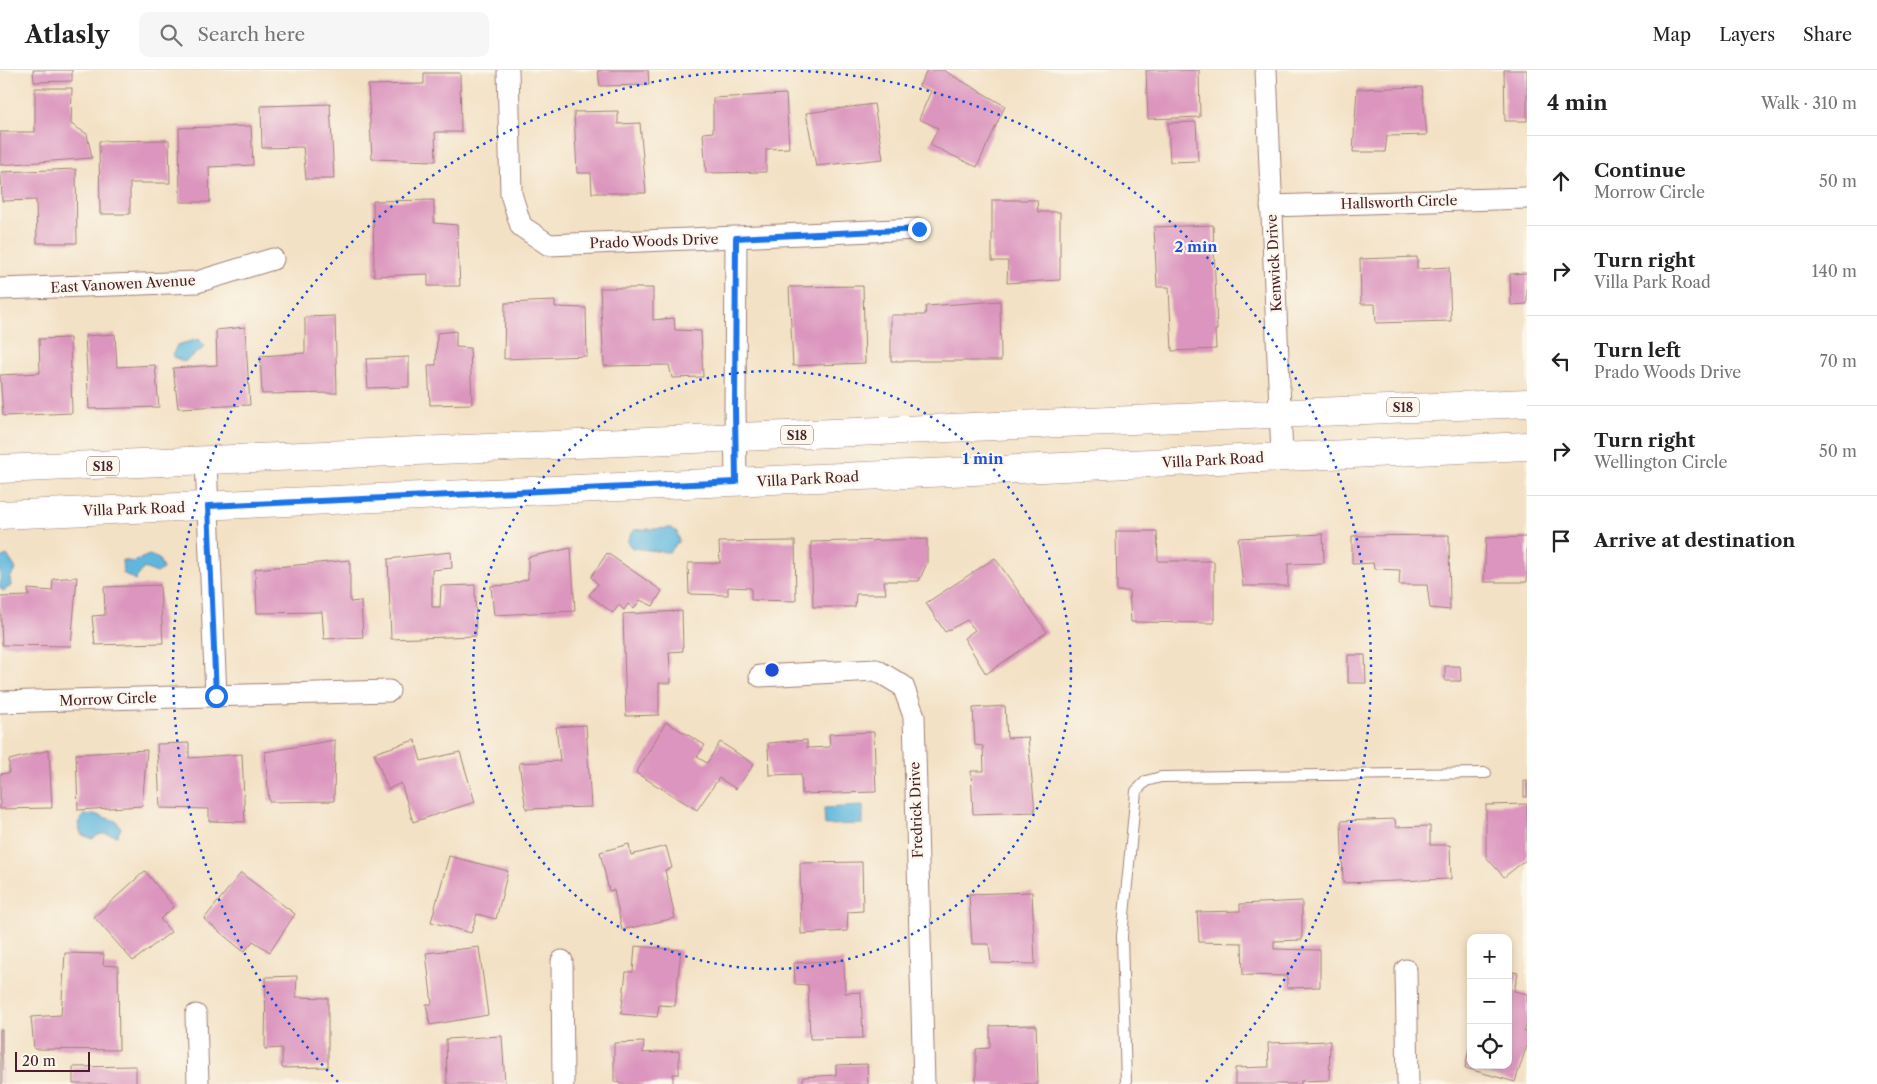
<!DOCTYPE html>
<html lang="en">
<head>
<meta charset="utf-8">
<style>
  :root { --surface:#fff; --page:#f6f6f6; --text:#222; --muted:#767676; --line:#e0e0e0 }
  body { margin:0; font-family:"Libre Caslon Text",serif; background:var(--page); color:var(--text) }
  .controls { position:absolute; right:15px; bottom:15px; display:grid; overflow:hidden; border-radius:10px; box-shadow:0 2px 8px #0003 }
  .controls button { width:45px; height:45px; display:grid; place-items:center; padding:0; border:0; border-bottom:1px solid var(--line); background:var(--surface); color:var(--text); font:25px sans-serif }
  .scale { position:absolute; left:15px; bottom:12px; width:75px; box-sizing:border-box; padding-left:5px; border:2px solid #4a1f2b; border-top:0; font-size:14px; line-height:18px; white-space:nowrap; color:#4a1f2b; -webkit-text-stroke:4px #fbf7ec; paint-order:stroke }
  .stop { position:absolute; width:15px; height:15px; margin:-11px; border:4px solid #1a73e8; border-radius:50%; background:#fff }
  .stop.end { background:#1a73e8; border-color:#fff; box-shadow:0 1px 5px #0008 }
  .list { margin:0; padding:0; list-style:none }
  h2 { display:flex; justify-content:space-between; align-items:center; height:65px; margin:0; padding:0 20px; font-size:21px }
  h2 small { font-size:16px; font-weight:400; color:var(--muted) }
  .list li { display:grid; grid-template-columns:32px 1fr auto; gap:15px; align-items:center; box-sizing:border-box; height:90px; padding:0 20px; border-top:1px solid var(--line) }
  .list b { display:block; font-size:19px; white-space:nowrap }
  .list p { margin:0; font-size:16px; white-space:nowrap; color:var(--muted) }
  .list em { font-size:16px; font-style:normal; color:var(--muted) }
  .icon { flex:none; width:28px; height:28px; fill:none; stroke:currentColor; stroke-width:2; stroke-linecap:round; stroke-linejoin:round }
  .map { position:relative; flex:none; width:1527px; height:1014px; overflow:hidden }
  header { display:flex; align-items:center; gap:30px; box-sizing:border-box; height:70px; padding:0 25px; background:var(--surface); border-bottom:1px solid var(--line) }
  header strong { font-size:24px }
  nav { display:flex; gap:28px; margin-inline-start:auto; font-size:18px }
  .search { width:350px; height:45px; background:var(--page); display:flex; align-items:center; gap:12px; box-sizing:border-box; padding:0 18px; border-radius:10px; color:var(--muted); font-size:19px }
  main { display:flex }
  aside { flex:1; background:var(--surface) }
  .map>svg:first-child { display:block }
</style>
</head>
<body>
<header>
<strong>Atlasly</strong>
<div class="search"><svg class="icon" aria-label="search" viewBox="0 0 24 24"><circle cx="10" cy="10" r="6"/><path d="M15 15l6 6"/></svg>Search here</div>
<nav><a>Map</a><a>Layers</a><a>Share</a></nav>
</header>
<main>
<div class="map">
<svg width="1527" height="1014" viewBox="0 0 1527 1014">
  <rect width="100%" height="100%" fill="#fbf7ec"/>
  <filter id="ink" filterUnits="userSpaceOnUse"><feTurbulence type="fractalNoise" baseFrequency=".02" numOctaves="2"/><feDisplacementMap in="SourceGraphic" scale="10" xChannelSelector="R" yChannelSelector="G"/><feConvolveMatrix kernelMatrix="1 2 1 2 8 2 1 2 1" color-interpolation-filters="sRGB"/></filter>
  <filter id="wash" filterUnits="userSpaceOnUse"><feTurbulence type="fractalNoise" baseFrequency=".0096" numOctaves="4" result="noise"/><feDisplacementMap in="SourceGraphic" scale="20" xChannelSelector="R" yChannelSelector="G"/><feGaussianBlur stdDeviation="1.12" result="paint"/><feColorMatrix in="noise" values="0 0 0 0 0 0 0 0 0 0 0 0 0 0 0 0 0 1.4 0 .05"/><feComposite in="paint" operator="in"/></filter>
  <g filter="url(#wash)">
    <rect width="100%" height="100%" fill="#f3e1c5"/>
    <g fill="#60b7dd" stroke="#556b84">
      <polygon points="199,269 205,277 184,292 172,286 177,275"/>
      <path d="M671,458L677,462L679,471L670,482C656,482 645,479 632,478L627,472L633,460Z"/>
      <polygon points="7,485 16,499 10,508 11,516 3,521 0,518 0,488"/>
      <polygon points="149,485 159,489 163,499 157,503 144,498 135,510 123,503 122,490 133,492"/>
      <polygon points="863,736 863,754 825,755 824,738"/>
      <path d="M94,744L116,751L121,758L117,766C107,763 101,762 92,769L81,764L78,753L84,745Z"/>
    </g>
    <g id="blocks">
      <g fill="#dc95be">
        <polygon points="33,0 72,0 72,11 34,12"/>
        <polygon points="598,0 648,0 649,15 600,16"/>
        <polygon points="927,0 943,0 1005,36 977,97 930,75 938,58 919,49 931,21 919,16"/>
        <polygon points="1146,0 1199,0 1200,47 1148,49"/>
        <polygon points="1504,0 1527,0 1527,51 1505,51"/>
        <polygon points="424,3 460,3 461,62 435,62 436,91 372,89 368,15 424,14"/>
        <polygon points="1422,17 1427,65 1387,66 1385,82 1353,82 1357,19"/>
        <polygon points="35,18 72,18 71,54 87,64 92,88 0,95 0,62 35,62"/>
        <polygon points="786,24 789,78 766,79 766,102 706,103 703,63 713,62 713,28"/>
        <polygon points="330,34 334,109 306,109 303,77 262,78 261,36"/>
        <polygon points="874,34 883,89 816,96 806,43"/>
        <polygon points="618,41 618,54 640,53 646,123 592,123 591,103 577,103 574,42"/>
        <polygon points="1196,52 1198,91 1170,92 1168,53"/>
        <polygon points="251,56 253,95 209,97 210,132 180,132 179,58"/>
        <polygon points="169,70 170,113 130,113 130,144 100,144 99,71"/>
        <polygon points="76,99 77,173 37,173 36,130 2,131 1,102"/>
        <polygon points="434,130 434,153 457,155 460,216 428,216 428,204 374,206 373,131"/>
        <polygon points="992,130 1037,130 1038,142 1060,142 1060,210 1007,213 1008,191 992,191"/>
        <polygon points="1213,155 1217,260 1215,260 1216,279 1172,281 1169,217 1157,217 1154,157"/>
        <polygon points="1417,187 1417,199 1449,197 1451,251 1376,253 1375,234 1361,234 1360,189"/>
        <polygon points="1527,203 1527,234 1511,235 1510,204"/>
        <polygon points="863,216 865,293 793,296 789,217"/>
        <polygon points="600,218 653,218 653,250 674,248 675,260 701,261 703,307 672,308 669,295 604,296"/>
        <polygon points="555,231 555,237 586,238 587,286 504,289 505,233"/>
        <polygon points="1000,231 1001,291 891,291 891,245 925,245 926,236"/>
        <polygon points="335,246 337,323 262,324 260,286 305,283 305,247"/>
        <polygon points="245,257 250,335 178,338 173,298 217,295 216,260"/>
        <polygon points="456,261 456,277 470,278 472,334 430,335 428,295 436,295 437,263"/>
        <polygon points="115,264 117,297 155,295 159,337 89,339 85,266"/>
        <polygon points="70,268 72,343 3,346 0,305 40,303 39,269"/>
        <polygon points="409,287 409,317 368,318 366,289"/>
        <polygon points="1116,461 1157,461 1158,491 1214,491 1214,553 1131,552 1129,521 1117,521"/>
        <polygon points="1323,464 1324,493 1288,494 1288,516 1243,516 1238,468"/>
        <polygon points="1449,465 1450,540 1430,538 1427,515 1399,515 1400,500 1374,499 1373,493 1352,494 1352,466"/>
        <polygon points="1527,467 1527,512 1484,512 1486,468"/>
        <polygon points="927,469 927,493 919,511 884,511 886,524 856,524 855,537 813,537 811,472"/>
        <polygon points="795,471 796,531 751,530 751,518 728,517 728,525 689,524 688,493 720,493 719,472"/>
        <polygon points="571,478 575,541 494,545 491,516 510,515 528,509 528,487"/>
        <polygon points="451,482 452,498 432,500 432,537 440,537 441,516 475,515 476,566 391,569 388,489"/>
        <polygon points="607,483 662,521 653,536 640,530 634,539 628,534 624,540 619,535 613,543 589,525 598,514 591,507"/>
        <polygon points="995,488 1047,562 986,604 964,568 975,560 967,550 945,562 926,533"/>
        <polygon points="350,490 350,532 361,531 363,567 324,569 322,542 257,543 255,499"/>
        <polygon points="77,507 71,576 2,575 0,527 29,526 28,519 52,521 53,509"/>
        <polygon points="160,515 163,573 95,575 92,546 105,545 104,517"/>
        <polygon points="682,541 683,581 669,582 671,613 659,613 659,645 626,646 623,544"/>
        <polygon points="1348,585 1365,585 1366,613 1348,613"/>
        <polygon points="1445,596 1460,596 1461,611 1445,611"/>
        <polygon points="1005,636 1007,668 1028,667 1035,742 973,744 971,701 984,701 983,676 975,675 973,638"/>
        <polygon points="666,652 705,675 697,687 707,693 720,672 754,694 736,719 719,708 697,740 636,703"/>
        <polygon points="586,655 591,737 526,739 519,693 560,691 556,657"/>
        <polygon points="874,662 876,722 802,724 801,704 769,705 768,673 807,670 807,678 830,677 829,664"/>
        <polygon points="335,670 334,731 269,732 265,682"/>
        <polygon points="415,670 421,691 460,682 475,732 413,752 401,713 388,719 374,683"/>
        <polygon points="189,673 189,688 242,684 245,752 209,751 209,739 160,738 157,674"/>
        <polygon points="49,680 52,738 0,739 0,704 9,703 9,690"/>
        <polygon points="147,680 142,736 78,740 76,684"/>
        <rect x="1524" y="711" width="3" height="16"/>
        <polygon points="1527,734 1527,789 1504,807 1486,787 1486,735"/>
        <polygon points="1395,749 1396,757 1430,756 1430,775 1450,775 1451,809 1343,813 1341,751"/>
        <polygon points="629,774 631,785 666,776 672,798 665,800 675,848 622,860 614,820 609,821 600,782"/>
        <polygon points="449,786 508,801 496,849 477,844 471,863 431,852"/>
        <polygon points="862,792 863,841 848,842 847,861 801,864 800,793"/>
        <polygon points="145,801 174,837 160,849 171,862 133,891 94,847"/>
        <polygon points="241,803 295,844 270,882 253,871 244,882 204,849"/>
        <polygon points="1032,822 1035,894 991,893 989,874 972,874 969,824"/>
        <polygon points="1302,831 1302,870 1274,871 1274,879 1320,880 1320,917 1287,918 1287,906 1243,905 1242,873 1199,872 1197,842 1240,841 1240,834"/>
        <polygon points="635,876 681,880 675,936 659,935 657,947 621,944 626,902 633,902"/>
        <polygon points="479,877 488,945 430,955 426,934 432,934 426,883"/>
        <polygon points="65,883 104,884 103,895 118,896 119,980 34,979 31,947 61,945"/>
        <polygon points="844,890 845,923 861,922 863,968 810,969 808,915 795,914 794,893"/>
        <polygon points="1508,901 1518,903 1514,921 1527,924 1527,953 1524,962 1527,962 1527,975 1515,1012 1465,998 1470,973 1471,995 1508,995"/>
        <polygon points="297,906 296,927 328,928 328,997 282,998 282,978 265,979 266,907"/>
        <polygon points="1036,955 1038,1014 976,1014 976,979 990,978 990,956"/>
        <rect x="0" y="960" width="2" height="54"/>
        <polygon points="502,966 505,1014 447,1014 446,969"/>
        <polygon points="1330,971 1329,1010 1301,1011 1301,1014 1235,1014 1235,998 1269,997 1268,973"/>
        <polygon points="644,972 643,983 679,981 679,1004 673,1004 673,1014 619,1014 619,1012 614,1012 614,973"/>
        <polygon points="867,994 868,1014 803,1014 803,1007 836,1005 836,995"/>
        <polygon points="136,996 136,1014 73,1014 73,997"/>
      </g>
    </g>
  </g>
  <g filter="url(#ink)">
    <use href="#blocks" fill-opacity="0" stroke="#9e8078" stroke-width="1"/>
    <g fill="none" stroke-linecap="round" stroke-linejoin="round">
      <defs>
        <polyline id="lane" points="1126,1014 1122,866 1136,721 1146,711 1161,707 1486,703"/>
        <g id="street">
          <polyline points="508,0 511,124 521,156 549,175 919,159"/>
          <polyline points="1266,0 1282,386"/>
          <polyline points="1271,136 1527,128"/>
          <polyline points="736,168 735,338 736,412"/>
          <polyline points="0,219 197,212 273,189"/>
          <polyline points="206,392 216,626"/>
          <polyline points="760,606 876,600 903,616 914,646 924,1014"/>
          <polyline points="0,632 389,621"/>
          <polyline points="562,891 563,1014"/>
          <polyline points="1406,900 1408,1014"/>
          <polyline points="196,945 198,1014"/>
        </g>
        <g id="primary">
          <path d="M0,399C509,381 1018,351 1527,333"/>
          <polyline points="0,445 1527,376"/>
        </g>
      </defs>
      <use href="#lane" stroke="#9e8078" stroke-width="12"/>
      <use href="#street" stroke="#9e8078" stroke-width="23"/>
      <use href="#primary" stroke="#9e8078" stroke-width="29"/>
      <use href="#lane" stroke="#fff" stroke-width="10"/>
      <use href="#street" stroke="#fff" stroke-width="21"/>
      <use href="#primary" stroke="#fff" stroke-width="28"/>
    </g>
  </g>
  <g fill="none" stroke-linecap="round" stroke-linejoin="round" filter="url(#ink)">
    <polyline stroke="#1a73e8" stroke-width="6" points="216,626 208,436 736,412 735,338 736,168 919,159"/>
  </g>
  <g fill="none" stroke="#1d4ed8" stroke-width="2.5" stroke-dasharray="2.5 5">
    <circle cx="772" cy="600" r="299"/>
    <path d="M338 1012A599 599 0 1 1 1206 1012"/>
  </g>
  <g text-anchor="middle" dominant-baseline="central" stroke-width="4.5" stroke-linejoin="round" paint-order="stroke">
    <g fill="#fbf7ec" stroke="#7f6065" stroke-width="1">
      <rect x="1387" y="327.5" width="32" height="19" rx="4"/>
      <rect x="781" y="355.5" width="32" height="19" rx="4"/>
      <rect x="87" y="386.5" width="32" height="19" rx="4"/>
    </g>
    <g font-size="12" font-weight="bold" fill="#4a1f2b">
      <text x="1403" y="337">S18</text>
      <text x="797" y="365">S18</text>
      <text x="103" y="396">S18</text>
    </g>
    <g font-size="14" fill="#4a1f2b" stroke="#fbf7ec">
      <text transform="translate(1399 132) rotate(-2)">Hallsworth Circle</text>
      <text transform="translate(654 171) rotate(-2)">Prado Woods Drive</text>
      <text transform="translate(1274 193) rotate(-93)">Kenwick Drive</text>
      <text transform="translate(123 214) rotate(-3)">East Vanowen Avenue</text>
      <text transform="translate(1213 390) rotate(-3)">Villa Park Road</text>
      <text transform="translate(808 409) rotate(-3)">Villa Park Road</text>
      <text transform="translate(134 439) rotate(-2)">Villa Park Road</text>
      <text transform="translate(108 629) rotate(-2)">Morrow Circle</text>
      <text transform="translate(916 740) rotate(-92)">Fredrick Drive</text>
    </g>
  </g>
  <circle cx="772" cy="600" r="8" fill="#1d4ed8" stroke="#fbf7ec" stroke-width="2.5"/>
  <g font-size="15" text-anchor="middle" font-weight="bold" fill="#1d4ed8" stroke="#fbf7ec" stroke-width="4.5" stroke-linejoin="round" paint-order="stroke">
    <text x="1196" y="182">2 min</text>
    <text x="983" y="394">1 min</text>
  </g>
</svg>
<div class="controls">
<button>+</button>
<button>−</button>
<button><svg class="icon" aria-label="locate" viewBox="0 0 24 24"><circle cx="12" cy="12" r="6"/><path d="M12 2v4M12 18v4M2 12h4M18 12h4"/></svg></button>
</div>
<div class="scale">20 m</div>
<div class="stop" style="left:216px;top:626px"></div>
<div class="stop end" style="left:919px;top:159px"></div>
</div>
<aside>
<h2>4 min<small>Walk · 310 m</small></h2>
<ul class="list">
<li><svg class="icon" aria-label="ahead" viewBox="0 0 24 24"><path d="M12 20V5M6 11l6-6 6 6"/></svg><div><b>Continue</b><p>Morrow Circle</p></div><em>50 m</em></li>
<li><svg class="icon" aria-label="right" viewBox="0 0 24 24"><path d="M7 20v-9h11M14 6l5 5-5 5"/></svg><div><b>Turn right</b><p>Villa Park Road</p></div><em>140 m</em></li>
<li><svg class="icon" aria-label="left" viewBox="0 0 24 24"><path d="M17 20v-9H6M10 6l-5 5 5 5"/></svg><div><b>Turn left</b><p>Prado Woods Drive</p></div><em>70 m</em></li>
<li><svg class="icon" aria-label="right" viewBox="0 0 24 24"><path d="M7 20v-9h11M14 6l5 5-5 5"/></svg><div><b>Turn right</b><p>Wellington Circle</p></div><em>50 m</em></li>
<li><svg class="icon" aria-label="arrive" viewBox="0 0 24 24"><path d="M6 21V4h12l-3 4 3 4H6"/></svg><div><b>Arrive at destination</b></div></li>
</ul>
</aside>
</main>
</body>
</html>
